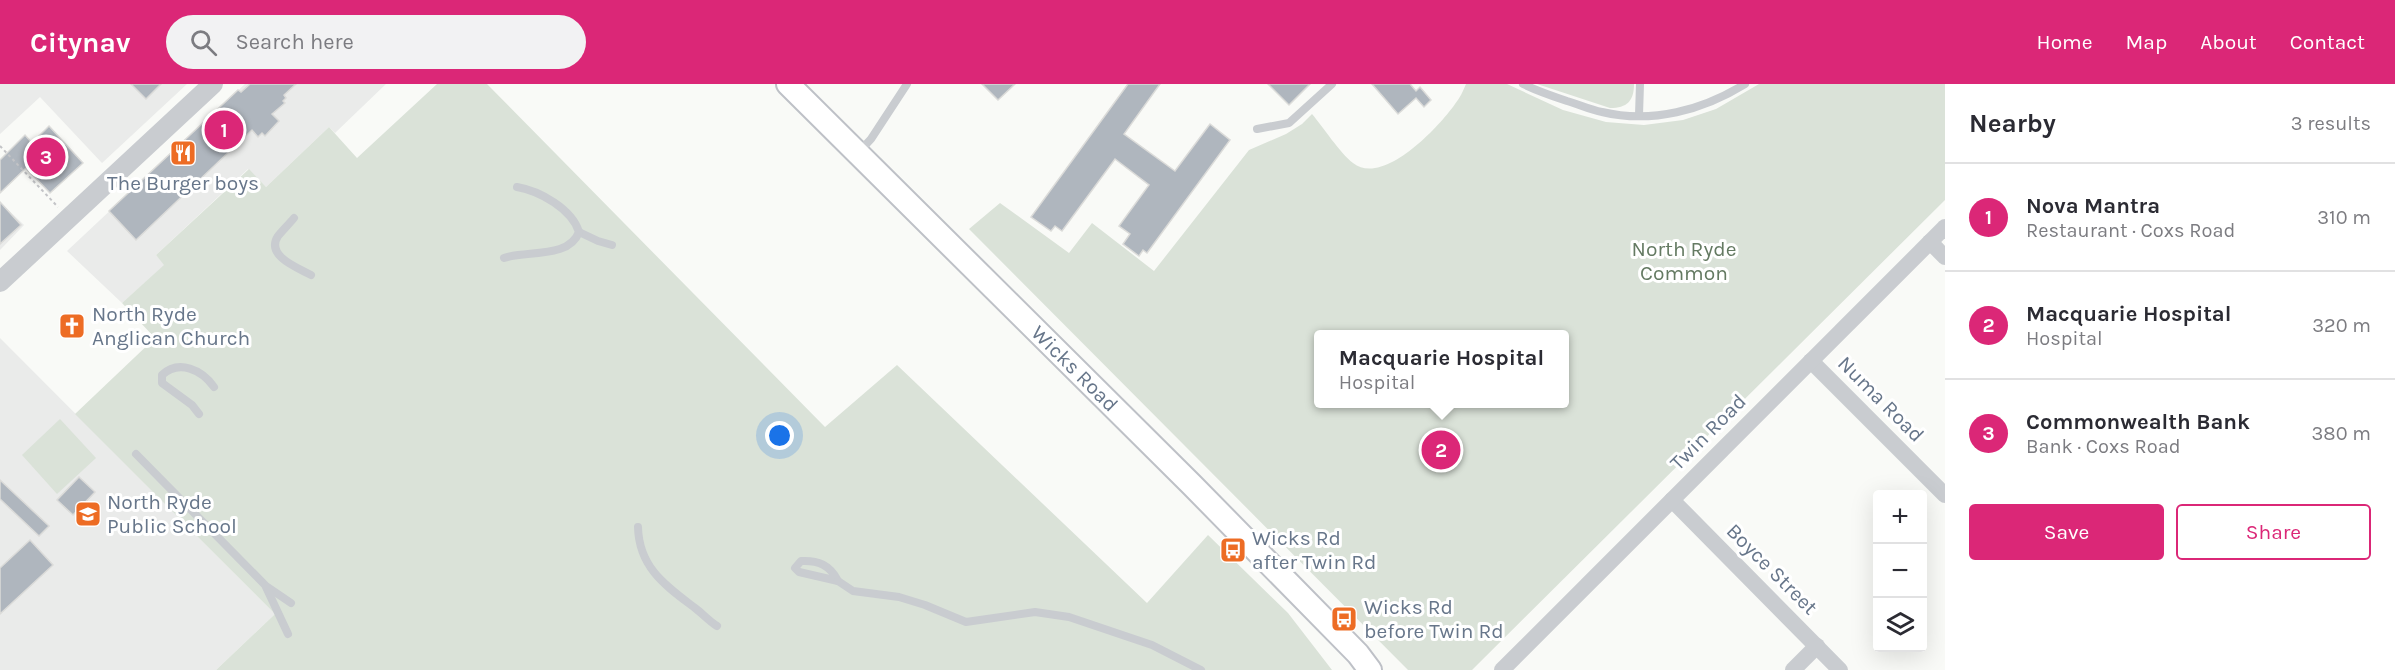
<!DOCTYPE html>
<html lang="en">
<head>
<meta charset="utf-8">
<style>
  :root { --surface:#fff; --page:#f2f2f3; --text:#2b2b33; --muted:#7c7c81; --line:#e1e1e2; --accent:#db2777 }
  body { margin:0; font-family:Karla,sans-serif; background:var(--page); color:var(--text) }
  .controls { position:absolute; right:18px; bottom:18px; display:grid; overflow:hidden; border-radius:6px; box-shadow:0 6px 24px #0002 }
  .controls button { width:54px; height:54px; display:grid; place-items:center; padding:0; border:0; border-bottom:2px solid var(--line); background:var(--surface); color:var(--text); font:30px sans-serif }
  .you { position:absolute; left:780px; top:352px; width:21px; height:21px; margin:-15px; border:4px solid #fff; border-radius:50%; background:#1a73e8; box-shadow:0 0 0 9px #1a73e833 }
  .badge { display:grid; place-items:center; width:39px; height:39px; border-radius:50%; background:var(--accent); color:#fff; font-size:20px; font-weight:700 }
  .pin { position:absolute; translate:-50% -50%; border:3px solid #fff; box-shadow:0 2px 6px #0006 }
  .popup { position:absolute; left:1314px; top:246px; width:255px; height:78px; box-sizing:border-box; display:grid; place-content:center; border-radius:6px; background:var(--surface); filter:drop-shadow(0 2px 4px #0005); font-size:20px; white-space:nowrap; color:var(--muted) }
  .popup b { font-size:22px; color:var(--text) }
  .popup::after { content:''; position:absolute; left:50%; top:100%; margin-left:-12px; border:12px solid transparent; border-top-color:var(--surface) }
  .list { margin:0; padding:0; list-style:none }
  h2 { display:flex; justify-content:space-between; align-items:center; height:78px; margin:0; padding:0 24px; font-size:26px }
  h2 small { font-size:20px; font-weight:400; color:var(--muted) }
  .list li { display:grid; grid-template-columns:39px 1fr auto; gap:18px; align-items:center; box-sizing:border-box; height:108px; padding:0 24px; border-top:2px solid var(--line) }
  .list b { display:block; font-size:22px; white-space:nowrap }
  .list p { margin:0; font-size:20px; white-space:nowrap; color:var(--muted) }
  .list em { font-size:20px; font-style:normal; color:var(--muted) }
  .actions { display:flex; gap:12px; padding:18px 24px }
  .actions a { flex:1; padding:14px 0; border:2px solid var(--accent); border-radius:6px; text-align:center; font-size:21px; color:var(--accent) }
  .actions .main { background:var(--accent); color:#fff }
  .icon { flex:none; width:33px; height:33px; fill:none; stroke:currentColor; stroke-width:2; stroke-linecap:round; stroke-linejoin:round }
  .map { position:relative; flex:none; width:1945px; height:586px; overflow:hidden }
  header { display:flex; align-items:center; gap:36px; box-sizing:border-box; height:84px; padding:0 30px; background:var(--accent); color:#fff }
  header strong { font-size:28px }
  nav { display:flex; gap:33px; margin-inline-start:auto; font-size:21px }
  .search { width:420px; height:54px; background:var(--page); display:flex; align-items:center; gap:15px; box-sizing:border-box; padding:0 21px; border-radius:33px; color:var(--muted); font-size:22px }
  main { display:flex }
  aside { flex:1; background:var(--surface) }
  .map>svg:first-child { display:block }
</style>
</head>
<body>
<header>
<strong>Citynav</strong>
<div class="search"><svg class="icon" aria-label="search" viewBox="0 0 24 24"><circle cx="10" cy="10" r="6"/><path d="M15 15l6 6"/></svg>Search here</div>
<nav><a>Home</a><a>Map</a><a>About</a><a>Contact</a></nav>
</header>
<main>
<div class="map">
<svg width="1945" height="586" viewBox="0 0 1945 586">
  <rect width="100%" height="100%" fill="#f9faf7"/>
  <g fill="#eaebea">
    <polygon points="0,0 187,0 102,79 40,13 0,50"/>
    <polygon points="245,0 386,0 335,49 329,43 266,103 248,85 156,171 165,181 122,219 67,167"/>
    <polygon points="0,118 24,141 0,166"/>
    <polygon points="0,254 275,530 216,586 0,586"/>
  </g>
  <g fill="#dae2d8" fill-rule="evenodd">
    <polygon points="437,0 487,0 825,343 897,281 1147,519 1208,451 1288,529 1332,586 216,586 275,530 75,330 155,254 122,219 164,181 156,171 249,85 266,103 329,43 357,74"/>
    <path d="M1466,0H1507L1563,26L1606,38L1644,41L1683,36L1716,25L1759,0H1945V116L1472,586H1408L969,145L1000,119L1069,169L1092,139L1154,187L1249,66L1286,50L1302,40L1312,30C1323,43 1340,69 1353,79C1383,103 1439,43 1455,20C1460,14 1463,7 1466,0ZM1564,250V320H1318V250Z"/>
    <path d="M1537,0H1634C1634,17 1627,24 1610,24Z"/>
    <polygon points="60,335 96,374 57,410 22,371"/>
  </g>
  <g fill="#afb6be" stroke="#dbdbd9" stroke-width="1.5">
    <polygon points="131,0 161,0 146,15"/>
    <polygon points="250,0 296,0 284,11 286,14 283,17 285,19 272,30 279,37 265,52 262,49 258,53 252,46 136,156 109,127 238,6 241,8"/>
    <polygon points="982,0 1015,0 998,16"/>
    <polygon points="1128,0 1160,0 1124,50 1175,87 1210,40 1230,56 1147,169 1143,166 1139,172 1123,160 1130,150 1119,142 1149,101 1115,75 1062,147 1055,142 1051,147 1031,133"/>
    <polygon points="1268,0 1310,0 1289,21"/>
    <polygon points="1372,0 1410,0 1416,7 1420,3 1431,16 1424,23 1416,14 1398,30"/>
    <polygon points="49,42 83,79 50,109 26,84 0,109 0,76 25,51 32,59"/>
    <polygon points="0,118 21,141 0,160"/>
    <polygon points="79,393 95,408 73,431 57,416"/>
    <polygon points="0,396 49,442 39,452 0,415"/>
    <polygon points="30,456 53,481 0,530 0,484"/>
  </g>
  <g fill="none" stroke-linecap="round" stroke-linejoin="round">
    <defs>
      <g id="secondary">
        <path id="s1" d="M788,0L1192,401L1358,570L1370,586"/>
      </g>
    </defs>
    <use href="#secondary" stroke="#bec1c7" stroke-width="26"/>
    <polyline stroke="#c3c4c7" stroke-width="2" stroke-dasharray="3 3" stroke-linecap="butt" points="0,62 58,123"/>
    <g stroke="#c9ccd0" stroke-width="8">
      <path d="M1523,0C1537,7 1552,12 1567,17C1578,20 1590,26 1602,28C1652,40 1703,26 1745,0"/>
      <polyline points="1639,31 1640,0"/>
      <polyline points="1257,45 1289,39 1332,0"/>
      <polyline points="858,69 871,55 907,0"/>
      <path d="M294,134C289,140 283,146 278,152C265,172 298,184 311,191"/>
      <polyline points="579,148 598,157 612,161"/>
      <path d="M504,174C526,166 569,175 579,148C572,125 540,107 517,103"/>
      <path d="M199,330L192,321L162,299V291C179,275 202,286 214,303"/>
      <polyline points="136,370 266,502 291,519"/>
      <path d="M638,443C639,484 666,502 695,524C703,530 709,537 717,542"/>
      <path d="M801,477C818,476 830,481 838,497L799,488L795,484Z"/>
      <polyline points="838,497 853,507 899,513 925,521 966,538 1035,528 1069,533 1152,561 1201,586"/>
      <polyline points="266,503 288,550"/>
    </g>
    <g stroke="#c9ccd0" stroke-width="16">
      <polyline points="1930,158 1945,173"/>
      <polyline points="1811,277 1945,411"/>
      <polyline points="1672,416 1840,586"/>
      <polyline points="1502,586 1945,143"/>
      <polyline points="1793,586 1817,562"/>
    </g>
    <polyline stroke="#c9ccd0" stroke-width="20" points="0,198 213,0"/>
    <use href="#secondary" stroke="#fff" stroke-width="22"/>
  </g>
  <defs>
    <symbol id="restaurant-square" viewBox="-11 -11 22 22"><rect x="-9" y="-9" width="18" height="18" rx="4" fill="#ed6c24" stroke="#fff"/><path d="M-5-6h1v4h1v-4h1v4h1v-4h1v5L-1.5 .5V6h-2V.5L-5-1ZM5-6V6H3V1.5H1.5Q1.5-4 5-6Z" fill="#fff"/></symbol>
    <symbol id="church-square" viewBox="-11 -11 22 22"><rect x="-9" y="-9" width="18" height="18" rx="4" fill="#ed6c24" stroke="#fff"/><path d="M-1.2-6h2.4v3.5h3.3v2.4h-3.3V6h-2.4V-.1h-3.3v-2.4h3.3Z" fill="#fff"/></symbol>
    <symbol id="school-square" viewBox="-11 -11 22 22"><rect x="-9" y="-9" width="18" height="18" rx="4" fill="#ed6c24" stroke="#fff"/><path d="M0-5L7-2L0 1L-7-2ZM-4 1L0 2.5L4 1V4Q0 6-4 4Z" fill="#fff"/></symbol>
    <symbol id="bus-square" viewBox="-11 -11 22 22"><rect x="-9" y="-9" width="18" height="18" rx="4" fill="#ed6c24" stroke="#fff"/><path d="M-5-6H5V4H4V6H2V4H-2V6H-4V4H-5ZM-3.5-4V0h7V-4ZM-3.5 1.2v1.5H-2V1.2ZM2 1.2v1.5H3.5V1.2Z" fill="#fff"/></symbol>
  </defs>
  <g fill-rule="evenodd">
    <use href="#restaurant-square" x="168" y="54" width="30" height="30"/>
    <use href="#church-square" x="57" y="227" width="30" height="30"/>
    <use href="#school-square" x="73" y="415" width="30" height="30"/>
    <use href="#bus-square" x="1218" y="451" width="30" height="30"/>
    <use href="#bus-square" x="1329" y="520" width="30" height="30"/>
  </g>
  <g text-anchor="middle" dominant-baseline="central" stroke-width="6" stroke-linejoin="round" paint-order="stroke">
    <g font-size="21" fill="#67768a" stroke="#fff" text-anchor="start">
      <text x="183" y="99" text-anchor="middle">The Burger boys</text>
      <text x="92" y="230">North Ryde<tspan x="92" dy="24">Anglican Church</tspan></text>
      <text x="107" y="418">North Ryde<tspan x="107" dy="24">Public School</tspan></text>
      <text x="1252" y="454">Wicks Rd<tspan x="1252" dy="24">after Twin Rd</tspan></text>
      <text x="1364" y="523">Wicks Rd<tspan x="1364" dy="24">before Twin Rd</tspan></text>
    </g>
    <g font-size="21" fill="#647a62" stroke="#fff">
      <text x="1684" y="165">North Ryde<tspan x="1684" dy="24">Common</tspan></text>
    </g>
    <g font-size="21" fill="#67768a" stroke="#fff">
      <text stroke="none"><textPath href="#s1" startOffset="404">Wicks Road</textPath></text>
      <text transform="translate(1881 315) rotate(45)">Numa Road</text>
      <text transform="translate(1708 348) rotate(-45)">Twin Road</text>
      <text transform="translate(1772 485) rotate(45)">Boyce Street</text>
    </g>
  </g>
</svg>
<div class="controls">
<button>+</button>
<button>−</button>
<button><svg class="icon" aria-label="layers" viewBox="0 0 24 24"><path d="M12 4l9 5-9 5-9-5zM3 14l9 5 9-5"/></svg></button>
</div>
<div class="you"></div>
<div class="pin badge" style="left:224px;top:46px">1</div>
<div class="pin badge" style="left:1441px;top:366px">2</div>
<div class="popup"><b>Macquarie Hospital</b>Hospital</div>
<div class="pin badge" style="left:46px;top:73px">3</div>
</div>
<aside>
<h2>Nearby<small>3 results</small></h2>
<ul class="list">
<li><span class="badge">1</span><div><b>Nova Mantra</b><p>Restaurant · Coxs Road</p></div><em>310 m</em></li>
<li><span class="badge">2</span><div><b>Macquarie Hospital</b><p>Hospital</p></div><em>320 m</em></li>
<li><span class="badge">3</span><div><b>Commonwealth Bank</b><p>Bank · Coxs Road</p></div><em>380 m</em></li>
</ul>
<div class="actions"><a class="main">Save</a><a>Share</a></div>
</aside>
</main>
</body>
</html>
